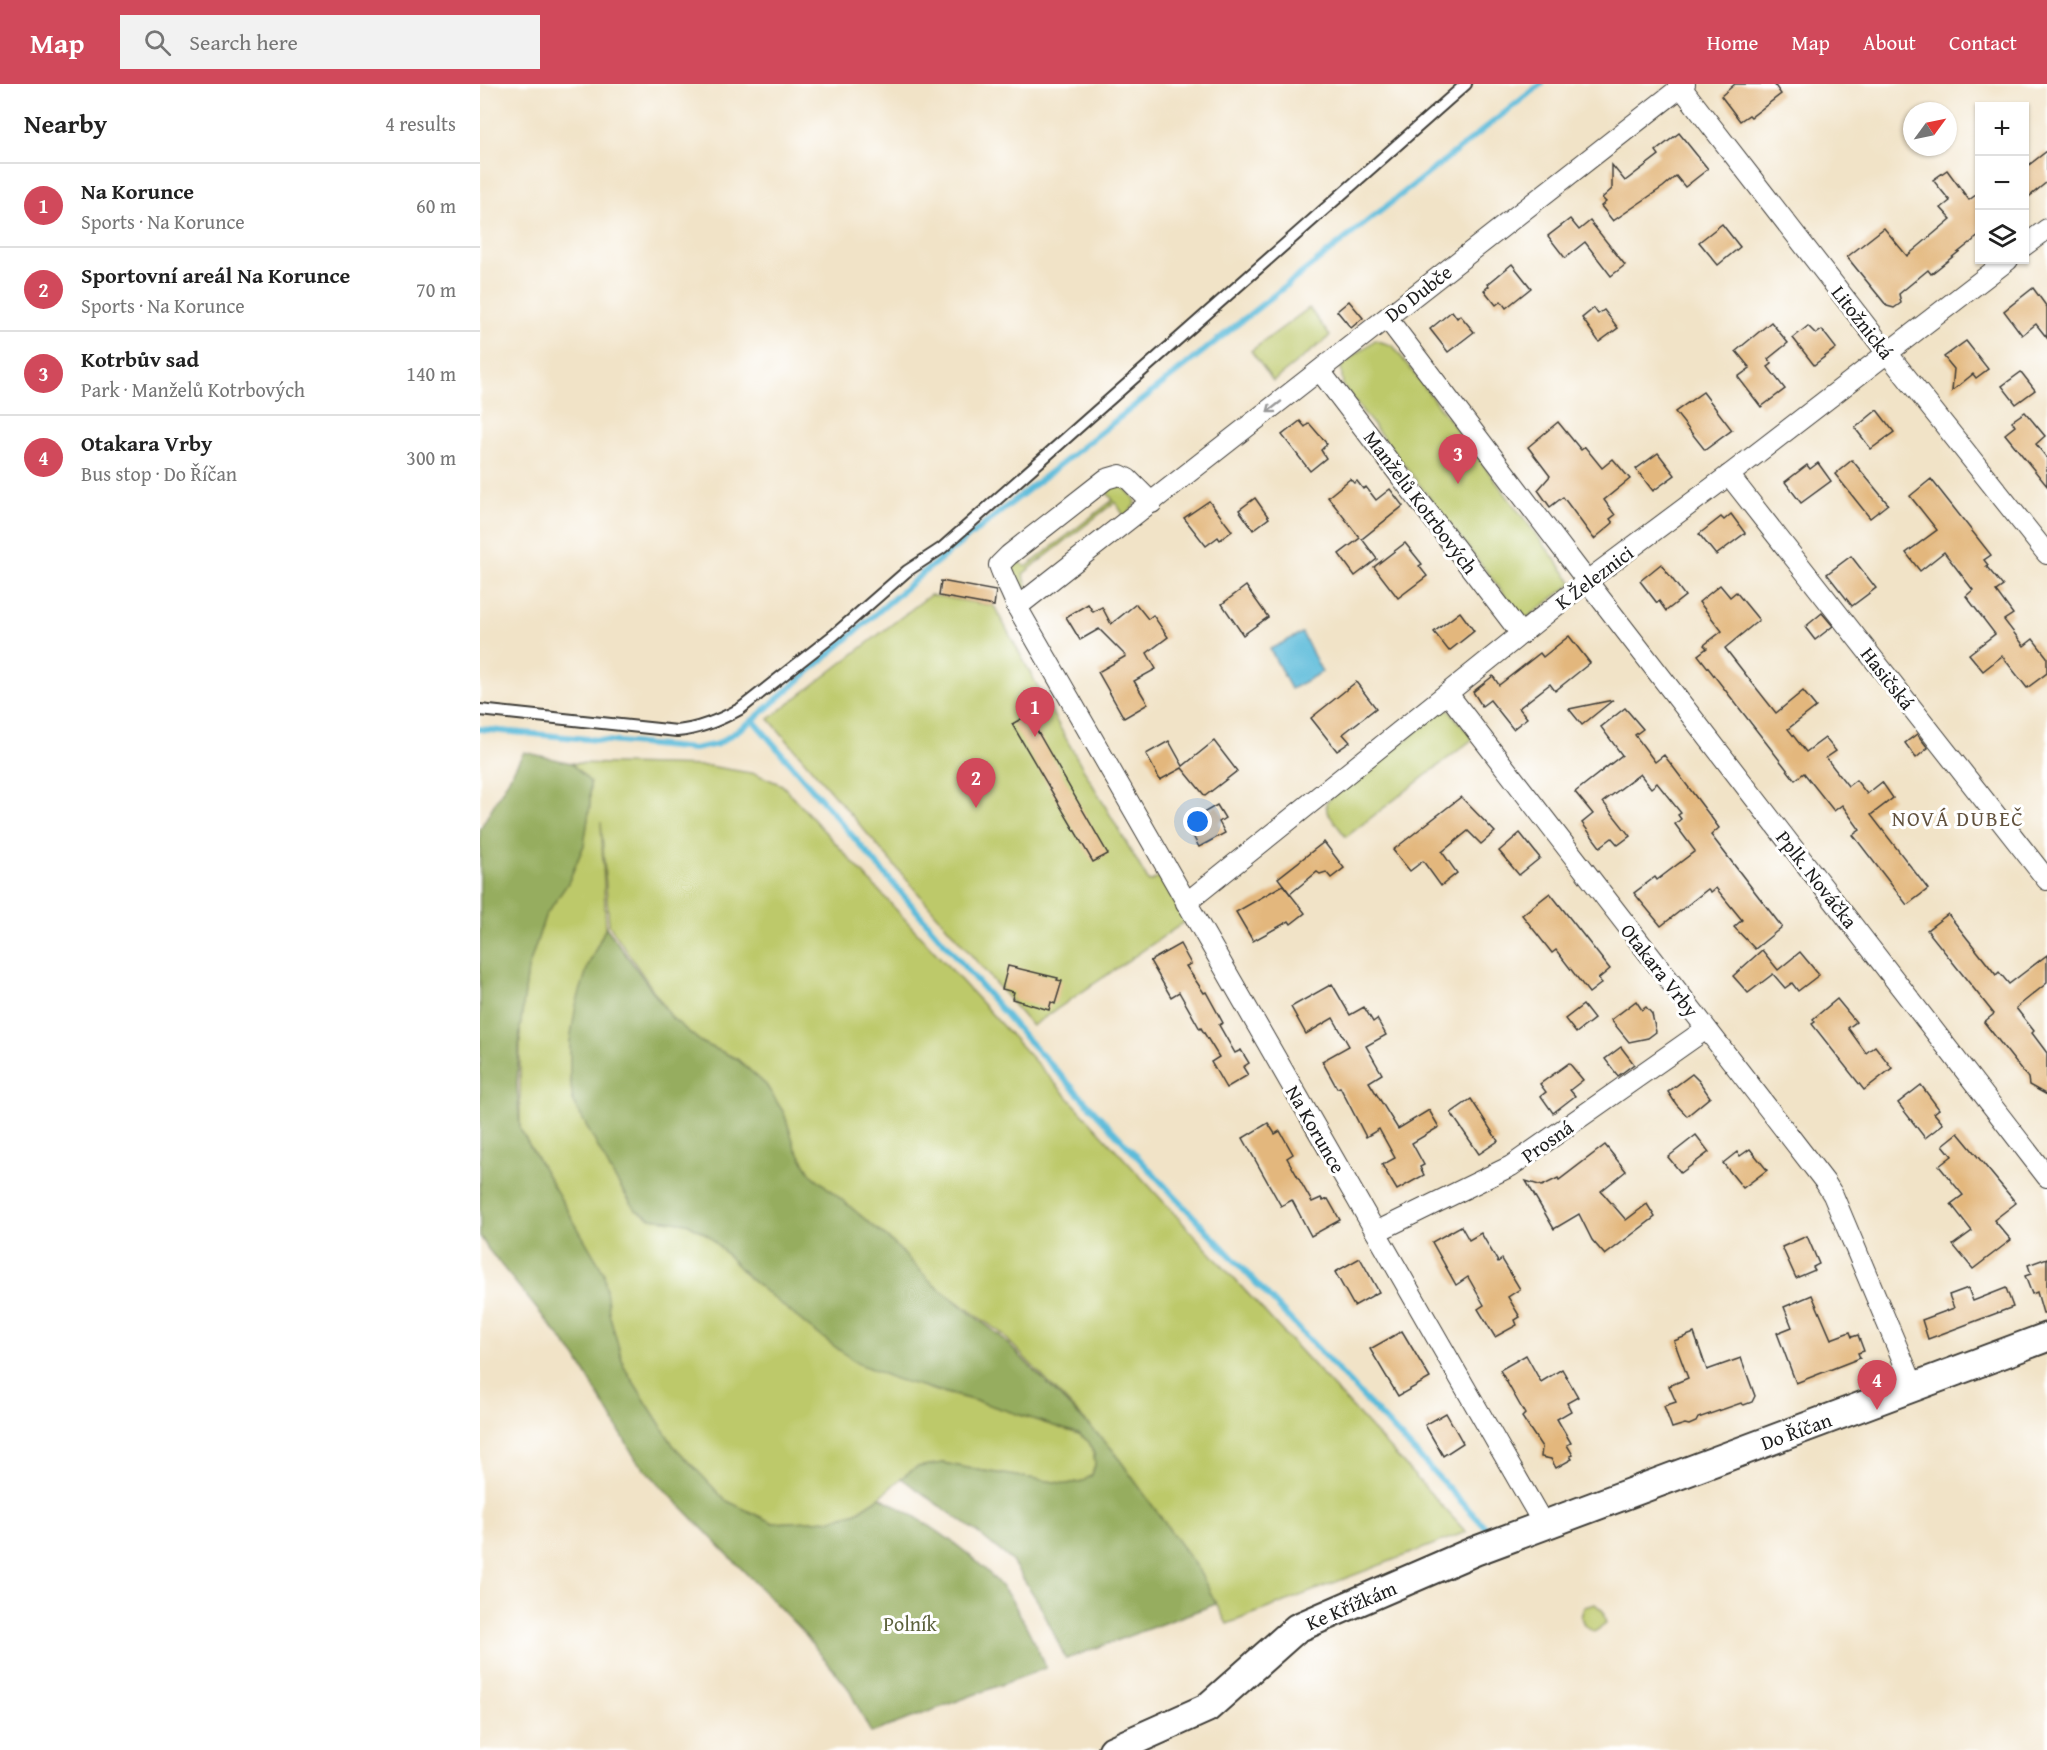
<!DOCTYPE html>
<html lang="en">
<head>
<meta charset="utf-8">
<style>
  :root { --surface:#fff; --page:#f2f2f2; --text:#222; --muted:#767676; --line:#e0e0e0; --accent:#d1495b }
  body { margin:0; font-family:"Gentium Book Plus",serif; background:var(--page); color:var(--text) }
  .controls { position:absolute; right:18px; top:18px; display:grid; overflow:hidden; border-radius:0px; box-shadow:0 2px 4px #0004 }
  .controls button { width:54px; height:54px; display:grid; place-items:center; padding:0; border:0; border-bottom:2px solid var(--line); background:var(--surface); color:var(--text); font:30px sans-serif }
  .compass { position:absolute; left:1423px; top:18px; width:54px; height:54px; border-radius:50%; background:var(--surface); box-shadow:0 2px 4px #0004; rotate:57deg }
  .you { position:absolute; left:718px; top:738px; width:21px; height:21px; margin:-15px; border:4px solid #fff; border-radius:50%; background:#1a73e8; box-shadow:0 0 0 9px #1a73e833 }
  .badge { display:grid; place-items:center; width:39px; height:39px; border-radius:50%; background:var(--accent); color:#fff; font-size:20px; font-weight:700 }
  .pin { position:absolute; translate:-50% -50px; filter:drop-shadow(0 2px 3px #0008) }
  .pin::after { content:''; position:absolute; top:32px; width:21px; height:18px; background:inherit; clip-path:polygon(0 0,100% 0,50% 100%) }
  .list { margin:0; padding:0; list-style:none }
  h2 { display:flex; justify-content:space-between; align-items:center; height:78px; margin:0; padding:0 24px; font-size:26px }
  h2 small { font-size:20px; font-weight:400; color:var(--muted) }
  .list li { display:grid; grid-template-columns:39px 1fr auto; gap:18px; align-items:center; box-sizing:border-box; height:84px; padding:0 24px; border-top:2px solid var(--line) }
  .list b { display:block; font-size:22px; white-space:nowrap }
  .list p { margin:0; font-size:20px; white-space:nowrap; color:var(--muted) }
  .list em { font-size:20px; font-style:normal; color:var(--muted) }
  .icon { flex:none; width:33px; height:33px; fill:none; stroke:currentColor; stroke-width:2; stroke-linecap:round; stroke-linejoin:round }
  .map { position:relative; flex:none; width:1567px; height:1666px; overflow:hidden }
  header { display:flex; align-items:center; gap:36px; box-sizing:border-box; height:84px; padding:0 30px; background:var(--accent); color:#fff }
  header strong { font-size:28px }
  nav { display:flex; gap:33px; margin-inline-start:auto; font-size:21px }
  .search { width:420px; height:54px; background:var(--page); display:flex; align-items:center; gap:15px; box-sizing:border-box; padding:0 21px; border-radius:0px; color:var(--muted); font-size:22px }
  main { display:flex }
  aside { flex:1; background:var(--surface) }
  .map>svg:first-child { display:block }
</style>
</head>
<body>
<header>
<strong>Map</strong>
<div class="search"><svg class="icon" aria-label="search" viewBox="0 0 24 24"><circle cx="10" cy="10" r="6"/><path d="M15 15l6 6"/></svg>Search here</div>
<nav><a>Home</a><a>Map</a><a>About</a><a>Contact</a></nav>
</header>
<main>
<aside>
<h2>Nearby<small>4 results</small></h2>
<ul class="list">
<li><span class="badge">1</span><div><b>Na Korunce</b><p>Sports · Na Korunce</p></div><em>60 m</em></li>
<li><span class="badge">2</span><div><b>Sportovní areál Na Korunce</b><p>Sports · Na Korunce</p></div><em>70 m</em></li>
<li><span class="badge">3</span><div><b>Kotrbův sad</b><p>Park · Manželů Kotrbových</p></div><em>140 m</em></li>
<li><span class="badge">4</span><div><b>Otakara Vrby</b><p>Bus stop · Do Říčan</p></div><em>300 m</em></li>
</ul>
</aside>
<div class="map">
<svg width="1567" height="1666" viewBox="0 0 1567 1666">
  <rect width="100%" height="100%" fill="#fff"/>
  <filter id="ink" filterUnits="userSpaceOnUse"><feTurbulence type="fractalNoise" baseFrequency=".0167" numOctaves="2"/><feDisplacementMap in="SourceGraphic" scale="12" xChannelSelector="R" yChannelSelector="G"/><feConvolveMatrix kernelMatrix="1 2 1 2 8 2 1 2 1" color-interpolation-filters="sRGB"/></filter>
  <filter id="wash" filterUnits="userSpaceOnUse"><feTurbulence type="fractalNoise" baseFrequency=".008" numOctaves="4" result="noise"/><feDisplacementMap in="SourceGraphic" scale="24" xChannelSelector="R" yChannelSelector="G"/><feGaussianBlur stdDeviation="1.35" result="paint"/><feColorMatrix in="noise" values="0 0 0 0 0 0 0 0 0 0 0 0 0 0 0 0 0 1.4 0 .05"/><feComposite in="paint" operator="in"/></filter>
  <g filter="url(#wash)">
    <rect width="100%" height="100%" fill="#f1e3c7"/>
    <g fill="#bdc96b" stroke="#6c7244" stroke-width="1.5">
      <polygon points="829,224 850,252 793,297 771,267"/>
      <polygon points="895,256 913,262 1093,499 1044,536 863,302 861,282"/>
      <path d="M641,399L655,415L656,419L645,433L635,418L543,490L549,508L539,503L530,482C536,477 540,477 546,483L633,416L623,404Z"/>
      <polygon points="450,511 514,522 589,660 669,798 680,793 706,837 552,942 289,635"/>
      <polygon points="968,625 993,655 866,753 847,728 846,718 964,626"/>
      <polygon points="91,679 229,682 276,690 302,701 986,1448 747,1540 719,1487 632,1365 521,1249 454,1201 411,1157 331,1090 315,1063 304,1029 286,1001 257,975 221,958 192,934 129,841 121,738 126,843 108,881 90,957 90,993 93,1017 146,1112 156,1126 171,1134 207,1139 228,1151 268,1193 330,1244 377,1279 453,1306 500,1318 599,1350 609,1358 614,1370 615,1381 612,1391 603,1397 587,1400 498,1386 463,1379 437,1383 421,1394 400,1413 377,1428 350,1436 293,1439 245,1416 193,1361 144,1283 129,1229 122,1187 40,1045 40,945 48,885 65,832 88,799 104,761 110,721 110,698"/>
      <polygon points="1115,1520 1123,1527 1126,1540 1114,1548 1104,1541 1101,1533 1104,1523"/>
    </g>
    <g fill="#96ad5f" stroke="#59643e" stroke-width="1.5">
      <path d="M44,668L91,679L110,698V721L104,761L88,799L65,832L48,885L40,945L37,1001L40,1045L124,1189L129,1229L144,1283L193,1361L245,1416L293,1439L350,1436L377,1428L400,1413C444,1436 498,1471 528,1511C542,1530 556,1562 566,1584L391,1649L368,1604L321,1546L157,1377L96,1273L8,1165L0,1152V745Z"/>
      <polygon points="126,843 192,934 221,958 257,975 286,1001 304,1029 315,1063 331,1090 411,1157 454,1201 519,1251 632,1365 719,1487 736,1520 586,1575 559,1519 531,1476 498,1449 421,1394 437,1383 463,1379 498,1386 587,1400 603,1397 612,1391 615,1381 614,1370 609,1358 599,1350 500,1318 415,1295 377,1279 330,1244 268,1193 228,1151 207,1139 171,1134 156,1126 134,1093 93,1017 90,993 90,957 96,921 108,882"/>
    </g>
    <polygon fill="#5cbbda" stroke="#3c6c7b" stroke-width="1.5" points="822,549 842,588 811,605 790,565"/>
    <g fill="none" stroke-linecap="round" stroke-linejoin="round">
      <g stroke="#5cbbda" stroke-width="6">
        <polyline points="273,636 544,952 1008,1446"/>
        <polyline points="0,645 214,665 238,660 273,636 443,489 1061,0"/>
      </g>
    </g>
    <g id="blocks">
      <g fill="#e3b77d">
        <polygon points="1255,0 1294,0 1301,10 1271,33 1269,31 1260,37 1241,12"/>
        <polygon points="1199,49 1228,85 1205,103 1196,92 1183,103 1133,137 1121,122 1126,118 1122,114 1132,105 1132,81 1145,97 1179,71 1176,67"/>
        <polygon points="1567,67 1567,98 1545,116 1545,84"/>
        <polygon points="1467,86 1489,116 1500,108 1500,151 1451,190 1448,186 1419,210 1421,219 1414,224 1407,222 1367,173 1404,144 1427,172 1471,135 1461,124 1470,117 1453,96"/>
        <polygon points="1090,135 1099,146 1110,137 1145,181 1131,192 1105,158 1085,174 1068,152"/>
        <polygon points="1242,140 1260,163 1238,181 1219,158"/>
        <polygon points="1032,180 1051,204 1026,224 1021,217 1016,221 1004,206 1009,202 1008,200"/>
        <polygon points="1553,204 1567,223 1567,254 1556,240 1542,251 1524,227"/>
        <polygon points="869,217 883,234 871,244 857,227"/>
        <polygon points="1114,224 1118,230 1124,226 1138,244 1119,258 1102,234"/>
        <polygon points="972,227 977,234 980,231 994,248 968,268 950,245"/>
        <polygon points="1291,238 1308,259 1288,275 1292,280 1288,283 1305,305 1281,323 1258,293 1270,284 1256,267"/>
        <polygon points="1328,242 1336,250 1342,246 1356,264 1334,281 1313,254"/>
        <polygon points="1486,257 1508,285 1496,294 1493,290 1472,307 1474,285 1464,273"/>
        <polygon points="1541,288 1555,306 1536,320 1522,302"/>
        <polygon points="1223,308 1252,346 1225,366 1195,328"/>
        <polygon points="1397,326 1414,348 1391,365 1375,344"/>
        <polygon points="1545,328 1565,352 1556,360 1567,374 1567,402 1525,350 1535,342 1532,337"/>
        <polygon points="820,337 825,343 829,339 847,360 841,366 846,374 830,387 802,351"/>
        <polygon points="1078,338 1101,366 1105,363 1122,384 1133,375 1150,395 1124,416 1135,431 1130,435 1133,439 1114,455 1083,413 1070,423 1058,406 1070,392 1048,363"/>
        <polygon points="1178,369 1195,391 1173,407 1156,385"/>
        <polygon points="1372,376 1408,420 1390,434 1355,390"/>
        <polygon points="1338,379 1351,397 1321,419 1305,398 1327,381 1330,385"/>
        <polygon points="870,395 874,399 877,397 883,405 886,403 896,416 910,405 923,422 882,455 897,475 875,492 859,470 880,454 848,413"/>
        <polygon points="1451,395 1511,471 1504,476 1508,481 1506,482 1523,502 1516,507 1533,530 1524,536 1544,562 1553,555 1567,573 1567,589 1547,604 1522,572 1503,587 1489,570 1515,550 1486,512 1493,506 1464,468 1440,487 1426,469 1457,446 1430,412"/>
        <polygon points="775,414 789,434 773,446 759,426"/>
        <polygon points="729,417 752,447 740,456 738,453 726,462 704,434"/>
        <polygon points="1251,430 1265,449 1236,471 1219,450 1241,433 1244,436"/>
        <polygon points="925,459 942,480 939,482 947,492 918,514 894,483"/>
        <polygon points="1371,472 1396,504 1372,522 1347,490"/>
        <polygon points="1181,480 1205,512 1186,527 1179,517 1177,519 1160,497"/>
        <polygon points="461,497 516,507 514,522 459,512"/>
        <polygon points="1240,501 1250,513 1256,508 1279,536 1245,564 1266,591 1296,629 1323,607 1336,623 1308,645 1326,668 1345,654 1356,667 1346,674 1368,702 1376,696 1387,710 1402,698 1413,714 1391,731 1448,805 1427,821 1373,751 1380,746 1362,721 1354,727 1324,689 1315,696 1218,571 1227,564 1224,561 1242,547 1219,518"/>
        <polygon points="766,502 788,533 763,551 742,520"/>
        <polygon points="608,520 613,528 622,523 631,540 656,520 668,535 673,531 688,553 667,569 676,585 654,597 668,620 644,634 618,588 646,572 619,545 600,556 586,533"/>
        <polygon points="980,528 994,547 969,567 954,548"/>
        <polygon points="1342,529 1353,542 1335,556 1325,543"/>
        <polygon points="1089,552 1110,579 1075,607 1070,600 1039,624 1047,634 1033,645 1010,616 1002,622 993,608 1013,592 1019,601 1060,569 1063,573"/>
        <polygon points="876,598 896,624 863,650 870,658 857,667 831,634"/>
        <polygon points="1133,616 1102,641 1089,625"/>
        <polygon points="1145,624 1163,645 1155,651 1175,678 1184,671 1231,733 1239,744 1231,751 1302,843 1275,865 1254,843 1262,836 1236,804 1231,808 1228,805 1181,842 1154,809 1175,793 1177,796 1215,767 1195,740 1201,735 1198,731 1201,729 1177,699 1171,704 1160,690 1123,718 1150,752 1138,761 1132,754 1120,763 1102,739 1113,730 1095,708 1142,671 1121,643"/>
        <polygon points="548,631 628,770 613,778 532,640"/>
        <polygon points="1437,650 1448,664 1436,674 1425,659"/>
        <polygon points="689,657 703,682 734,657 757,687 725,712 702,684 680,696 666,670"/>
        <polygon points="981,713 1015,748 1001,760 988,747 962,768 977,789 961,802 943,777 930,787 913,766"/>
        <polygon points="737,721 745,734 739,738 745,749 719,763 706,739"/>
        <polygon points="1040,749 1060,774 1039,791 1019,767"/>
        <polygon points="844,758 864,784 851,794 846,788 840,790 837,788 810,810 798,794"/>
        <polygon points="803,801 825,829 811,840 809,837 773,857 756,828"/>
        <polygon points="1070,809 1130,885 1118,895 1122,899 1109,909 1076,866 1072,869 1042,831"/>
        <polygon points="1468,830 1516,891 1519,888 1529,900 1567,871 1567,899 1536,924 1554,947 1552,949 1567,969 1567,1011 1549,1001 1548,994 1504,938 1514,930 1447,846"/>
        <polygon points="700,860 711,880 706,882 724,909 726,908 743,939 739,941 755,969 761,966 769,979 763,983 768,991 746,1004 731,978 739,973 721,944 720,945 699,908 691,913 670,877"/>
        <polygon points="1282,866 1298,886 1320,868 1339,891 1318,907 1312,899 1305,904 1293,890 1268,909 1253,892"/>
        <polygon points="528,882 578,894 577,896 582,897 575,920 571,918 569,926 532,915 534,908 522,905"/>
        <polygon points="852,900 870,931 884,923 893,938 897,935 906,951 886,962 902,990 889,998 918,1045 949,1026 959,1043 932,1059 944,1081 940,1083 944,1091 917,1106 902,1081 915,1074 899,1045 886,1053 860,1003 857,1004 842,977 869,962 853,934 826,950 811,923"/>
        <polygon points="1357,915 1376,938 1368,944 1386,969 1395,962 1412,984 1384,1006 1332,940 1335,938 1333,935"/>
        <polygon points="1156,917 1162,926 1166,923 1172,930 1176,948 1168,954 1149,958 1131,936"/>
        <polygon points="1103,921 1114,935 1096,949 1085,935"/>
        <polygon points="1141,963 1154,980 1138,992 1125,975"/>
        <polygon points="1089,979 1103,996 1090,1006 1095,1012 1073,1029 1061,1012 1066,1008 1060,1000"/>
        <polygon points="1212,990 1219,997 1230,1013 1207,1032 1196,1020 1188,1008"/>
        <polygon points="1441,1001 1459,1025 1454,1029 1463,1040 1445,1054 1418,1019"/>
        <polygon points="991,1015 1018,1057 999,1070 971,1029"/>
        <polygon points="788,1039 795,1050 800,1047 813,1070 807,1074 832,1118 841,1114 843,1117 848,1115 860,1136 831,1152 812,1116 801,1122 763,1054"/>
        <polygon points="1478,1049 1536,1119 1514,1136 1531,1156 1493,1185 1473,1161 1492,1147 1471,1120 1483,1111 1459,1082 1472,1072 1463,1061"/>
        <polygon points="1216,1051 1229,1068 1201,1089 1188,1073"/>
        <polygon points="1125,1061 1146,1087 1121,1107 1146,1136 1167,1120 1175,1133 1125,1171 1112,1156 1099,1130 1074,1145 1046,1097 1062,1102 1078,1094 1079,1096"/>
        <polygon points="1270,1065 1287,1086 1263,1104 1243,1079 1257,1068 1260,1072"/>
        <polygon points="981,1142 989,1156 1001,1149 1018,1178 1022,1175 1040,1205 1028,1213 1040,1233 1035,1236 1037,1241 1015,1253 998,1225 1004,1221 988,1193 976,1201 952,1158"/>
        <polygon points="1327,1152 1339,1180 1333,1183 1335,1186 1316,1194 1302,1163"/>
        <polygon points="880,1174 899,1208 874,1222 855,1188"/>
        <polygon points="1567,1174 1567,1229 1563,1229 1557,1208 1552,1210 1545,1192 1551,1190 1548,1181"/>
        <polygon points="1488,1204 1493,1217 1526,1204 1533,1223 1448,1255 1442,1236 1474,1224 1469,1211"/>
        <polygon points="1332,1211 1351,1255 1370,1248 1372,1253 1378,1251 1384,1267 1378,1269 1380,1274 1316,1299 1297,1249 1312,1243 1304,1223"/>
        <polygon points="922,1247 950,1294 918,1312 890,1265"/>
        <polygon points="1214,1249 1227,1286 1261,1274 1275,1312 1272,1318 1264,1321 1261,1319 1218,1334 1216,1338 1209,1341 1205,1340 1192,1344 1184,1322 1196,1318 1189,1302 1208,1294 1194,1257"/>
        <polygon points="1046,1271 1061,1298 1082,1285 1098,1313 1087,1319 1091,1327 1077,1335 1091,1359 1087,1361 1093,1371 1090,1372 1092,1375 1076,1384 1071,1375 1061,1373 1062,1363 1042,1333 1045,1330 1020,1286"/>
        <polygon points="966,1329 983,1359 963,1372 945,1341"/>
      </g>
    </g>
  </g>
  <g filter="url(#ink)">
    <use href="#blocks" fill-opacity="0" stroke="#3c3a36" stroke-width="1.5"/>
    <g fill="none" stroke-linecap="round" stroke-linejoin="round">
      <defs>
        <path id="lane" d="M0,626L197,647C220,645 240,636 260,625L354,551L427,487L462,464L986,0"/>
        <g id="street">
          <polyline points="1201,3 1408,270 1567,470"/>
          <polyline points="1544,162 1567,145"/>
          <polyline points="907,234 1107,497 1567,1093"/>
          <polyline points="840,287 1041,550"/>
          <polyline points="1249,391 1567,796"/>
          <path d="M672,419L648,395L640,391L626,395L529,471L519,481C524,496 532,508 537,523L1064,1441"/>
          <polyline points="537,523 1205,0"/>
          <polyline points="968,610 1345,1098 1353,1111 1434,1303"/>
          <polyline points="706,819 1107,497 1249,391 1528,176"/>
          <polyline points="896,1148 1031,1082 1226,945"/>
        </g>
        <polyline id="secondary" points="633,1666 727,1624 817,1544 995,1467 1567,1253"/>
      </defs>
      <use href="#lane" stroke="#3c3a36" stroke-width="14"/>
      <use href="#street" stroke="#3c3a36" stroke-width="22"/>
      <use href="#secondary" stroke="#3c3a36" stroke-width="32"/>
      <use href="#lane" stroke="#fff" stroke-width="10"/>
      <use href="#street" stroke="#fff" stroke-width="20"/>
      <use href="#secondary" stroke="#fff" stroke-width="28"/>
    </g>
    <defs><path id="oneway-shaft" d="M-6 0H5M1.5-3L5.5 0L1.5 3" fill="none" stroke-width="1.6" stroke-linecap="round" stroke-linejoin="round" transform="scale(1.5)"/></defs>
    <use stroke="#999" href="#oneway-shaft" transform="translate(794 323) rotate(142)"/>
  </g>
  <g text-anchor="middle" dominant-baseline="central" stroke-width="6" stroke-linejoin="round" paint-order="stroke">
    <g font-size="20" fill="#1c1c1c" stroke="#fff">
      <text transform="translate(938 209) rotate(-38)">Do Dubče</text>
      <text transform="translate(1383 238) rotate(52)">Litožnická</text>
      <text transform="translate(941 418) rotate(53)">Manželů Kotrbových</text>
      <text transform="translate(1114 493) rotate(-37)">K Železnici</text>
      <text transform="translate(1408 594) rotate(52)">Hasičská</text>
      <text transform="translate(1337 795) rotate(52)">Pplk. Nováčka</text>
      <text transform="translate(1180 886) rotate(52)">Otakara Vrby</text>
      <text transform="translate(836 1045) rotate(60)">Na Korunce</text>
      <text transform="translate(1067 1057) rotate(-35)">Prosná</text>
      <text transform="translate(1316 1347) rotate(-20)">Do Říčan</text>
      <text transform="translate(871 1521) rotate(-23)">Ke Křížkám</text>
    </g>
    <g font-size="20" fill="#5c613c" stroke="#fff">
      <text x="430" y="1539">Polník</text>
    </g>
    <g font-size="21" letter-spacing="1.5" fill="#62523e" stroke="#fff">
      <text x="1478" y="734">NOVÁ DUBEČ</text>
    </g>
  </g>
</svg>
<div class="controls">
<button>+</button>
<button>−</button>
<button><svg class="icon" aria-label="layers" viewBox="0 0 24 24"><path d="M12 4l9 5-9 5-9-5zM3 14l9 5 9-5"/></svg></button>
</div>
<svg class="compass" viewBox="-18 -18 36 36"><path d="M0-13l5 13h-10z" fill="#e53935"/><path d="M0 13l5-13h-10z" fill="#767676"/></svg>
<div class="you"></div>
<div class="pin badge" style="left:555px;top:653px">1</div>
<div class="pin badge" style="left:496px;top:724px">2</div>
<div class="pin badge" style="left:978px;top:400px">3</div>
<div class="pin badge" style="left:1397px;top:1326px">4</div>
</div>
</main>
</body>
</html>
